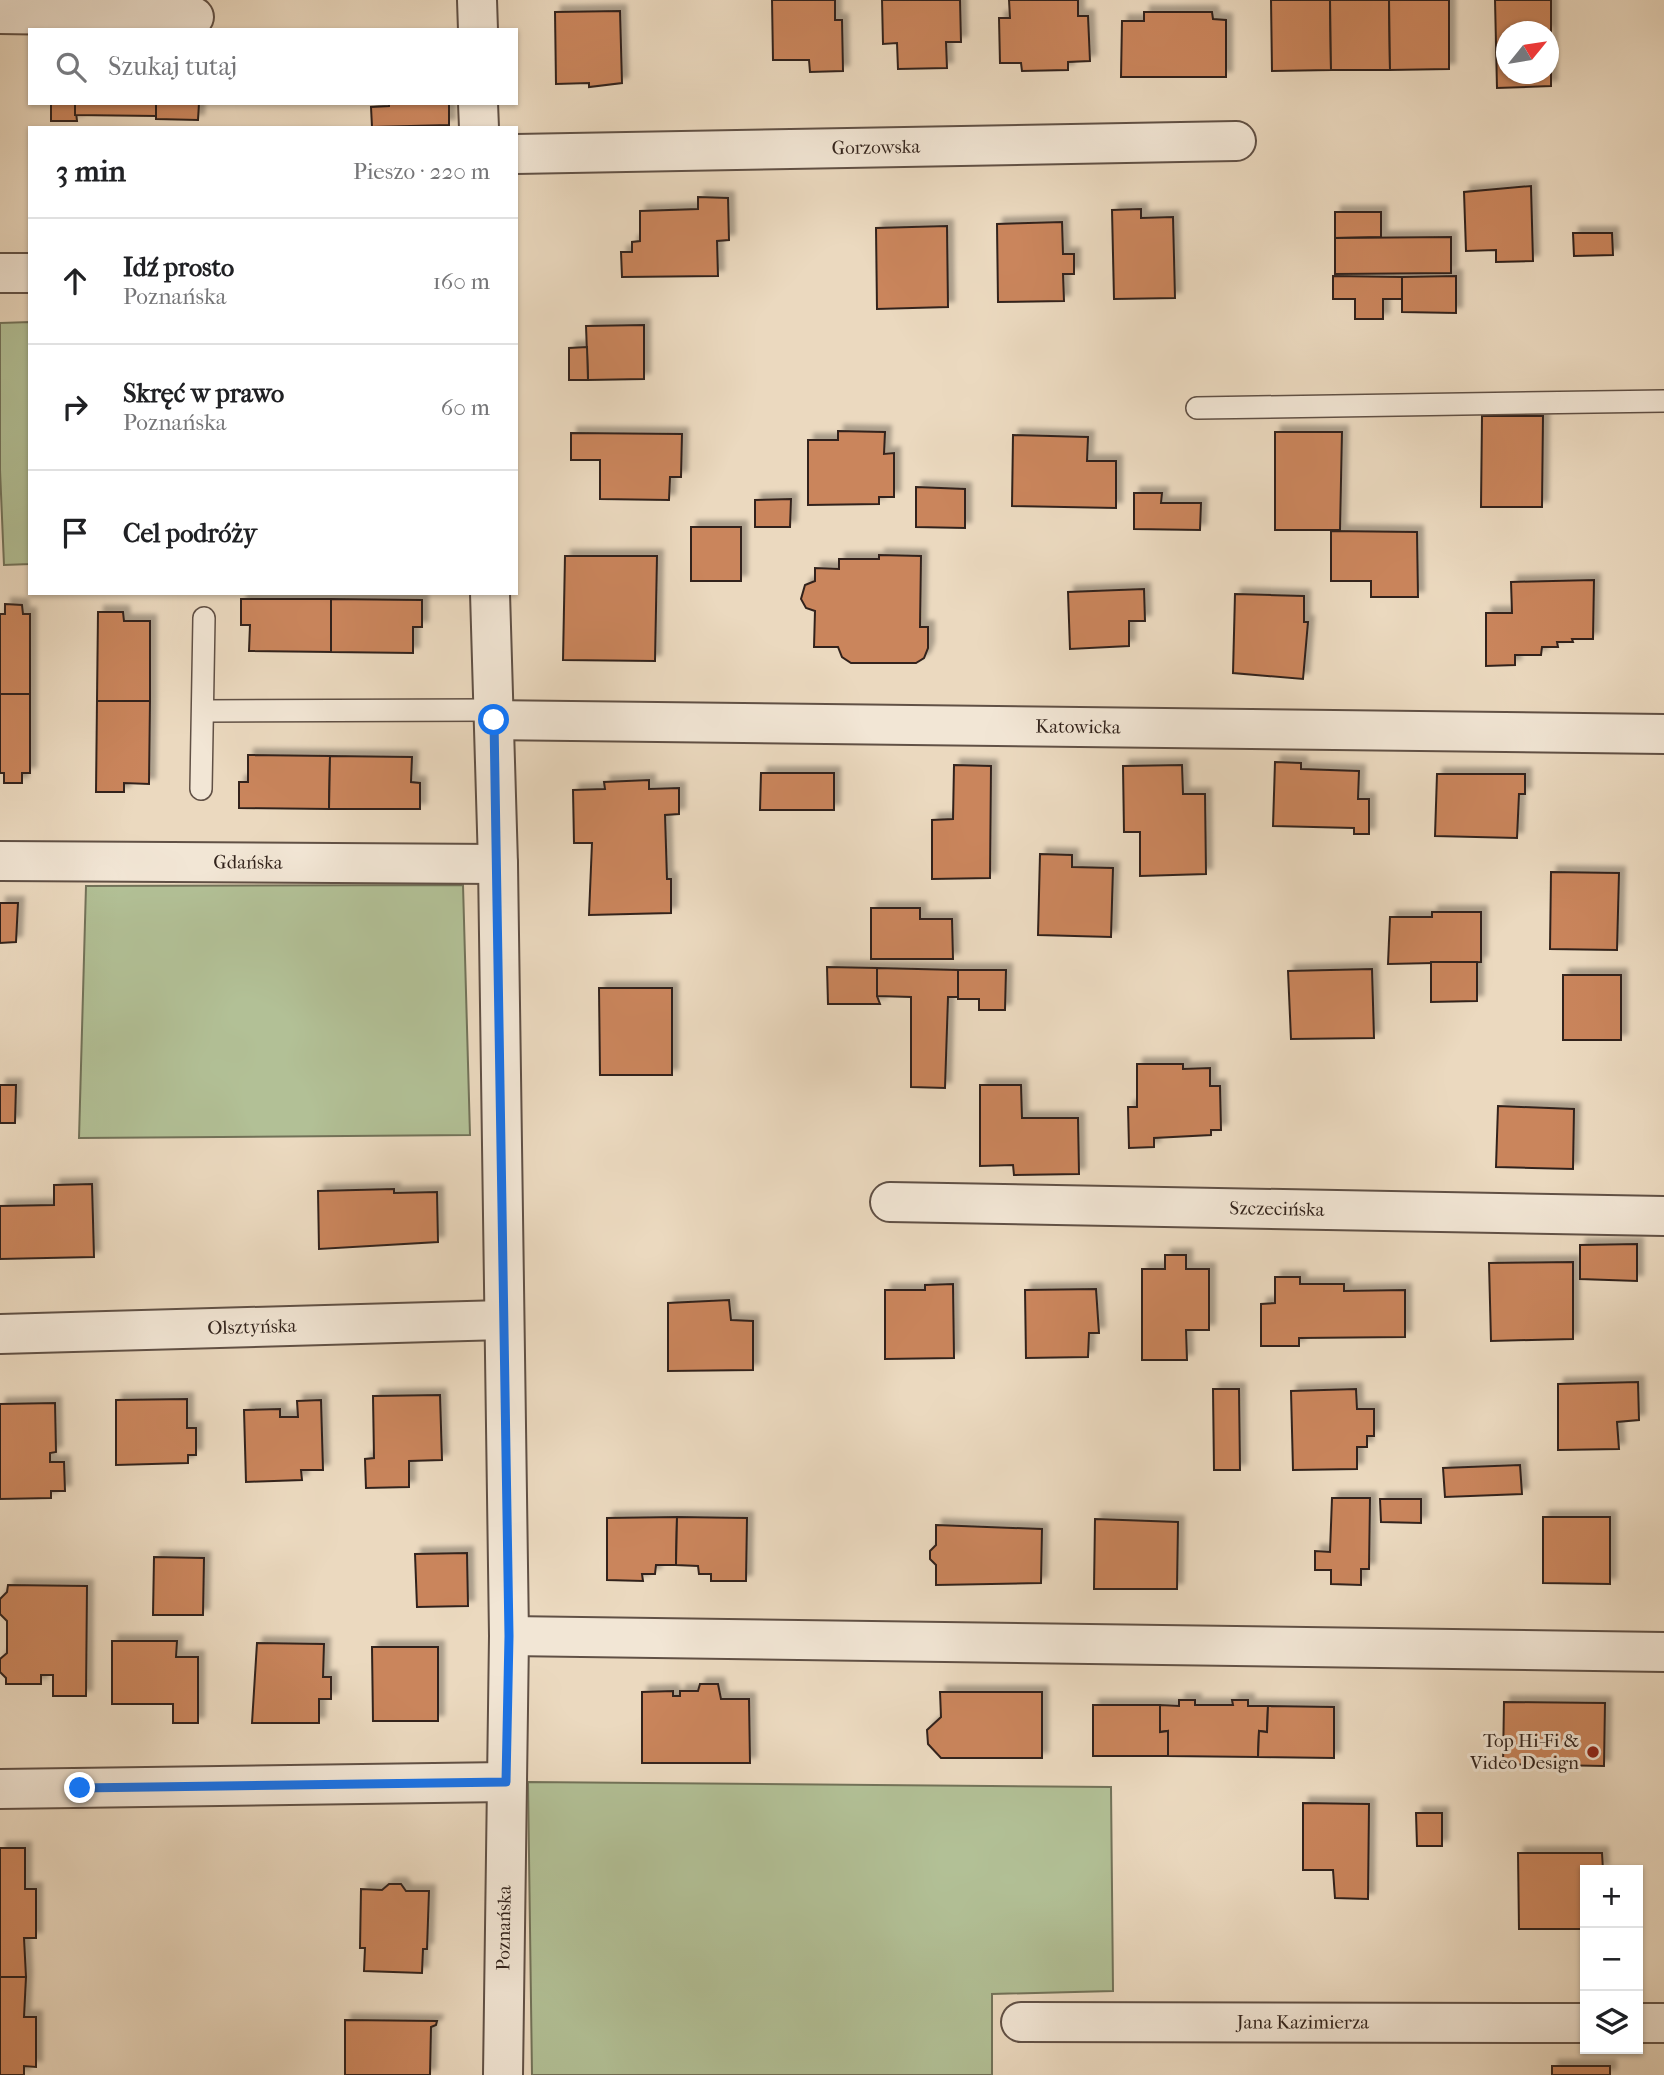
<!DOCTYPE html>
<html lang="pl">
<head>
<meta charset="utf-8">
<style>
  :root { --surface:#fff; --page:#f6f6f6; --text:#202124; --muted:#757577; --line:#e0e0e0 }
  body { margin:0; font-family:"IM FELL French Canon",serif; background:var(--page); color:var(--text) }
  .controls { position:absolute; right:21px; bottom:21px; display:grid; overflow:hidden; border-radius:0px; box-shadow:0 2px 5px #0004 }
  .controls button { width:63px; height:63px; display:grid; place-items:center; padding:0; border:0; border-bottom:2px solid var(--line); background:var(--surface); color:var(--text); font:35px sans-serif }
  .compass { position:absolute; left:1496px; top:21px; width:63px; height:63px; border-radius:50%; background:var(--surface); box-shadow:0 2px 5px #0004; rotate:60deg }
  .stop { position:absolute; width:21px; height:21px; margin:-16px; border:5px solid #1a73e8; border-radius:50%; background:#fff }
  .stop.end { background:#1a73e8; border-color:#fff; box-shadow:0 2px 7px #0008 }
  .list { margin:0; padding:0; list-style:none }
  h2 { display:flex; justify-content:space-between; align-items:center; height:91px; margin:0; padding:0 28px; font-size:30px }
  h2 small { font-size:23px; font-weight:400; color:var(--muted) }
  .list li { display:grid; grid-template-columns:46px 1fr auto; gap:21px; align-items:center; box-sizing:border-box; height:126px; padding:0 28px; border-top:2px solid var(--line) }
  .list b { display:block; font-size:26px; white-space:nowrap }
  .list p { margin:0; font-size:23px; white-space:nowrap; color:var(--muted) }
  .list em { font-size:23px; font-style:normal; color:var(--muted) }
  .icon { flex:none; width:38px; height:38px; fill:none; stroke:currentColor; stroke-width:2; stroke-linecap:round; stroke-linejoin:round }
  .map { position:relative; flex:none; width:1664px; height:2075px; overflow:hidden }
  .search { position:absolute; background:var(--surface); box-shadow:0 2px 5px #0004; left:28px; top:28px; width:490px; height:77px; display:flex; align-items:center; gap:18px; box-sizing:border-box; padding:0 24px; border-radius:0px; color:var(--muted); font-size:26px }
  .panel { position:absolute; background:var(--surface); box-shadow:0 2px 5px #0004; left:28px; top:126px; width:490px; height:469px; border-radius:0px }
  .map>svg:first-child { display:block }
</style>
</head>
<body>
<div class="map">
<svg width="1664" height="2075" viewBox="0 0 1664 2075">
  <defs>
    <filter id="shadow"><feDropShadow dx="6" dy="-6" stdDeviation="2" flood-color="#0004"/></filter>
  </defs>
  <rect width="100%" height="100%" fill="#ebd9bf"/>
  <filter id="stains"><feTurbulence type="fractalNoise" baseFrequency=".00286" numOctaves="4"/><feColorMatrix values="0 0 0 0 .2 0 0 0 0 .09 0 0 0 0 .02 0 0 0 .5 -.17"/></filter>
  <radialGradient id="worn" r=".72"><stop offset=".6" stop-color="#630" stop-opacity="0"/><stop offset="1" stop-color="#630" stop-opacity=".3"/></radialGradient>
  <g fill="#b2c096" stroke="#727259" stroke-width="2">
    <polygon points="30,322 30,564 4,565 0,470 0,323"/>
    <polygon points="463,885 470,1135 79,1138 86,886"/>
    <polygon points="528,1782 1111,1787 1113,1991 992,1994 992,2075 532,2075"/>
  </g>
  <g fill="#ca855c" stroke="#32231c" stroke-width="2" fill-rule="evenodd" filter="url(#shadow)">
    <polygon points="772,0 835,0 835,20 842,20 843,71 810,72 809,60 773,60"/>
    <polygon points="882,0 960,0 961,42 946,42 947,68 898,69 897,43 883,44"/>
    <polygon points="1009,0 1078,0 1078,16 1088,16 1090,61 1068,62 1068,70 1022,71 1021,63 1000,63 999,18 1010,18"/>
    <polygon points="1271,0 1330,0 1331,70 1272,71"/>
    <polygon points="1330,0 1389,0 1390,70 1331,70"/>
    <polygon points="1389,0 1449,0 1449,69 1390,70"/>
    <path d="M1495,0H1551V86L1497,88ZM1506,32H1548V74H1506Z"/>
    <polygon points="620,11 622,83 589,87 589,83 556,84 555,12"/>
    <polygon points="1144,12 1212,12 1213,19 1226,20 1226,77 1121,77 1122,21 1144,21"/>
    <polygon points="51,103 75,103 77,121 51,121"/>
    <polygon points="75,103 156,103 156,116 75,115"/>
    <polygon points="156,103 199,103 198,120 156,119"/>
    <polygon points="389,103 449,103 449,125 372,127 371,107 389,106"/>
    <polygon points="1531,186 1533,261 1496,262 1496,250 1466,251 1464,192"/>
    <polygon points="698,197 728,198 729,240 717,241 718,276 622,277 621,252 632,252 632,242 640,241 640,211 698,209"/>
    <polygon points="1141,209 1141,218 1173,217 1175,298 1114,299 1112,210"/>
    <polygon points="1335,212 1381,212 1381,237 1335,238"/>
    <polygon points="1062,222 1063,254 1074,254 1074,274 1063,274 1064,301 998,302 997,224"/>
    <polygon points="947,226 948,307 877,309 876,228"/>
    <polygon points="1573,233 1612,233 1613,255 1574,256"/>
    <polygon points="1451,237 1451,273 1335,274 1335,238"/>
    <polygon points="1333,276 1402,277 1402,299 1383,299 1383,319 1355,319 1355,299 1333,299"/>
    <polygon points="1456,276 1456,313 1402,312 1402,277"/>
    <polygon points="644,325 644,379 588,380 586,326"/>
    <polygon points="587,347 588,380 569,380 569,348"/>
    <polygon points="1482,416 1543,416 1542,507 1481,507"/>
    <polygon points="838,431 885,432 884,454 894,453 894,497 879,497 879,504 808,505 808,440 838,440"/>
    <polygon points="1275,432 1342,432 1340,530 1275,530"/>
    <polygon points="571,433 682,434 681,477 670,477 669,500 600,499 600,460 571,460"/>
    <polygon points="1013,435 1088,437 1087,461 1116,461 1116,508 1012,506"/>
    <polygon points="916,487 965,489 965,528 916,527"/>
    <polygon points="1134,493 1162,493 1161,503 1201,503 1200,530 1134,529"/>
    <polygon points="791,499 790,527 755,527 755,500"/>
    <rect x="691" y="527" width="50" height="54"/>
    <polygon points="1331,531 1417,532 1418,597 1371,597 1371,581 1331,581"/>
    <polygon points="879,555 921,556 920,627 928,627 928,648 924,658 916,663 851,663 842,657 838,647 814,647 815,611 806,608 801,599 805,585 815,581 815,568 839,569 839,559 879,559"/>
    <polygon points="565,556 657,556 655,661 563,660"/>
    <polygon points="1594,580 1593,639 1572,639 1573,642 1557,642 1558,647 1542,647 1541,655 1515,655 1515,665 1486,666 1486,613 1512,613 1511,582"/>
    <polygon points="1144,589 1145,621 1129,621 1129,646 1070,649 1068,592"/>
    <polygon points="1235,594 1304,596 1304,622 1308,622 1303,679 1233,673"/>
    <polygon points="241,599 331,599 331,652 249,651 250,625 241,625"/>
    <polygon points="331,599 422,600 422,627 413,627 413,653 331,652"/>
    <polygon points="5,604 22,605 23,614 30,614 30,694 0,694 0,614 5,614"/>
    <polygon points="98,612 123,612 124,621 150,621 150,701 97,701"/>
    <polygon points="0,694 30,694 30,773 22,773 22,783 4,783 4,773 0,773"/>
    <polygon points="97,701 150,701 149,784 124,783 124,792 96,792"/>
    <polygon points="248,755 330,756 329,809 239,808 239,782 248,782"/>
    <polygon points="330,756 412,757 411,782 420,783 420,809 329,809"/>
    <polygon points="1275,762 1301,763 1301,769 1359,771 1358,799 1369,799 1369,834 1354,834 1354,828 1273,826"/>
    <polygon points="954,765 991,766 990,878 932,879 932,820 953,819"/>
    <polygon points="1182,765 1183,794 1205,794 1206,874 1140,876 1140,832 1124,832 1123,766"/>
    <polygon points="761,773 834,773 834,810 760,810"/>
    <polygon points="1437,774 1525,774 1525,794 1519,794 1517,838 1435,836"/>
    <polygon points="649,780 649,789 679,788 679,814 665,815 667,879 671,879 671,913 589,915 592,843 574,843 573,790 605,789 604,782"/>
    <polygon points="1040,854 1072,855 1072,867 1113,868 1111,937 1038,935"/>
    <polygon points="1551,872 1619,873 1617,950 1550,949"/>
    <polygon points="0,903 18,903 16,942 0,943"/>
    <polygon points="871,908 920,908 920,919 952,919 953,959 871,959"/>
    <polygon points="1432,912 1481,912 1481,962 1388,964 1390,917 1432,917"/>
    <polygon points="1431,962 1477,962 1477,1001 1431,1002"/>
    <polygon points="827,967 877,968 877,996 880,1004 828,1004"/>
    <polygon points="877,968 958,970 958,997 948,997 945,1088 911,1087 911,997 877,996"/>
    <polygon points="1372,969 1374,1038 1291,1039 1288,971"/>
    <polygon points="958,970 1006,970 1005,1010 979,1010 979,999 958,999"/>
    <rect x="1563" y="975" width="58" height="65"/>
    <polygon points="599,988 672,988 672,1075 600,1075"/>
    <polygon points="1137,1064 1183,1064 1183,1069 1210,1068 1210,1086 1220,1086 1221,1130 1211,1130 1211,1135 1154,1138 1154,1147 1129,1148 1128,1107 1137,1107"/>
    <polygon points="0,1085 16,1085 15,1123 0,1123"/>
    <polygon points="980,1085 1021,1085 1022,1118 1078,1118 1079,1174 1014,1175 1013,1165 980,1166"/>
    <polygon points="1498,1106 1574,1109 1573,1169 1496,1167"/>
    <polygon points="92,1184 94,1257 0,1259 0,1206 54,1205 54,1185"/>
    <polygon points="394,1189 394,1193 437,1192 438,1242 319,1249 318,1191"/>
    <polygon points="1637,1244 1637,1281 1580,1279 1580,1245"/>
    <polygon points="1165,1255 1186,1255 1186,1269 1209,1269 1209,1330 1186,1330 1187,1360 1142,1360 1142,1269 1165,1269"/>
    <polygon points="1573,1262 1573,1339 1491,1341 1489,1263"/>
    <polygon points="1275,1277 1300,1277 1300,1284 1344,1284 1344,1291 1405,1290 1405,1337 1299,1338 1299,1346 1261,1346 1261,1304 1275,1303"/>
    <polygon points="953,1284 954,1358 885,1359 885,1290 925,1290 925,1285"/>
    <polygon points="1096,1289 1099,1333 1089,1333 1088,1357 1026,1358 1025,1290"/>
    <polygon points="729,1300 731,1320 753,1321 753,1370 668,1371 668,1303"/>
    <polygon points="1638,1382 1639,1420 1617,1422 1619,1449 1558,1450 1558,1384"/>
    <polygon points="1213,1389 1239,1389 1240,1470 1214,1470"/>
    <polygon points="1356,1389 1357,1409 1374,1409 1374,1436 1367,1436 1367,1447 1357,1447 1357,1469 1293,1470 1291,1391"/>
    <polygon points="440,1395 442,1460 409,1461 409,1487 366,1488 365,1459 374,1458 373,1396"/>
    <polygon points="187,1399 187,1428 196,1428 196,1455 188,1455 188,1463 116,1465 116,1400"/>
    <polygon points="321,1400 323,1470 301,1470 302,1480 246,1482 244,1410 280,1409 280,1417 298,1417 297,1401"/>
    <polygon points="55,1403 56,1452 50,1453 50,1462 64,1462 65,1491 51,1491 51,1498 0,1499 0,1404"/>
    <polygon points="1520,1465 1522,1494 1445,1497 1443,1468"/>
    <polygon points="1332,1498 1370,1498 1369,1569 1361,1569 1361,1585 1331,1584 1331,1570 1315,1570 1315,1551 1330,1552"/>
    <polygon points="1380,1499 1421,1499 1421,1523 1381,1522"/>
    <polygon points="677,1517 676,1565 656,1565 655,1574 642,1574 643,1581 607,1580 607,1518"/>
    <polygon points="677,1517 747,1518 746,1581 711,1581 711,1574 699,1574 698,1566 676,1565"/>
    <polygon points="1543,1517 1610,1517 1610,1584 1543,1583"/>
    <polygon points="1095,1519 1178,1522 1177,1589 1094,1589"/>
    <polygon points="936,1525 1042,1529 1041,1583 936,1585 936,1565 930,1559 930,1551 936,1545"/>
    <polygon points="467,1553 468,1606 417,1607 415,1554"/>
    <polygon points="154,1557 204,1558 203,1615 153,1615"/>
    <polygon points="8,1585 87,1586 86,1696 53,1696 53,1675 41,1675 41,1684 6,1684 6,1678 0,1672 0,1659 7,1653 7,1621 0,1614 0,1599 7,1592"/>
    <polygon points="112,1641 177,1641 176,1657 198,1657 198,1723 173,1723 173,1704 112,1704"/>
    <polygon points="257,1643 324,1644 323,1677 331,1677 331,1699 319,1699 319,1723 252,1723"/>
    <polygon points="372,1647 438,1647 438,1721 373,1721"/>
    <polygon points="700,1684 718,1684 721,1699 749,1699 750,1763 642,1763 642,1692 673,1691 673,1696 680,1696 680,1691 698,1691"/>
    <polygon points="940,1692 1042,1692 1042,1758 941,1758 928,1744 927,1730 941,1717"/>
    <polygon points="1179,1700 1195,1700 1195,1705 1233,1705 1232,1700 1248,1700 1248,1706 1268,1706 1267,1732 1259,1731 1258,1757 1168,1756 1168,1731 1160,1732 1160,1705 1179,1706"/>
    <polygon points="1504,1702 1605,1703 1604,1766 1503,1764"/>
    <polygon points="1093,1705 1160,1705 1160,1732 1168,1731 1168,1756 1093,1756"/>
    <polygon points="1268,1706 1334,1707 1334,1758 1258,1757 1259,1731 1267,1732"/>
    <polygon points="1303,1803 1369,1804 1368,1899 1335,1898 1333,1870 1303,1870"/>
    <polygon points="1416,1813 1442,1813 1442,1846 1417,1846"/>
    <polygon points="0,1848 25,1848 25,1889 36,1889 36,1938 24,1938 26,1977 0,1977"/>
    <polygon points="1518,1853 1602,1853 1603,1870 1585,1870 1585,1929 1519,1929"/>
    <polygon points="389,1884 401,1884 406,1891 429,1891 427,1949 423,1949 422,1973 364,1971 365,1948 360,1948 361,1889 382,1890"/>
    <polygon points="0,1977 26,1977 24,2017 36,2017 36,2067 24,2066 24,2075 0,2075"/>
    <polygon points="345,2020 437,2021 436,2025 431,2027 430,2075 345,2075"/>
    <rect x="1552" y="2066" width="58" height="9"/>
  </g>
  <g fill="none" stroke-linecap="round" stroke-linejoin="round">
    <defs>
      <g id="service">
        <polyline points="1197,408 1664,401"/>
        <polyline points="203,711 494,710"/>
        <polyline points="201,789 204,618"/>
      </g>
      <g id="minor">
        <polyline points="477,0 478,30"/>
        <polyline points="0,14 194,17"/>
        <polyline points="478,103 479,128"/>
        <path id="s1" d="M516,154L1236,141"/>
        <polyline points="0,273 30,273"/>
        <polyline points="490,593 498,864 509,1636 503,2075"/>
        <path id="s2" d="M494,720L1664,734"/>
        <path id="s3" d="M0,861L498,864"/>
        <path id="s4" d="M890,1202L1664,1216"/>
        <path id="s5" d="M0,1334L503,1320"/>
        <polyline points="509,1636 1664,1652"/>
        <polyline points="0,1789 506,1782"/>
        <path id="s6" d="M1021,2022L1585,2023"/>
        <polyline points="1638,2023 1664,2023"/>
      </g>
    </defs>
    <use href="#service" stroke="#605045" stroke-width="24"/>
    <use href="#minor" stroke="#605045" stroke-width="42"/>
    <use href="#service" stroke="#f2e6d5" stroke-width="21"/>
    <use href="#minor" stroke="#f2e6d5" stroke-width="38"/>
  </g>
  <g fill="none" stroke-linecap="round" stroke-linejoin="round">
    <polyline stroke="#1a73e8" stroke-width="9" points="80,1788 506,1782 509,1636 494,720"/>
  </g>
  <circle fill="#8f2418" stroke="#f2e6d5" stroke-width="2.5" cx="1593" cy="1752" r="7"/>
  <g text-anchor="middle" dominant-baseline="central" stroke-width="6" stroke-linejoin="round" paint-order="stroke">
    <g font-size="19" fill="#32231c" stroke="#f2e6d5">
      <text stroke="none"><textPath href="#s1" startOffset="360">Gorzowska</textPath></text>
      <text stroke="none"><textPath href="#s2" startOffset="584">Katowicka</textPath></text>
      <text stroke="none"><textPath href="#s3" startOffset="248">Gdańska</textPath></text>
      <text stroke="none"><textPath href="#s4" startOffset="387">Szczecińska</textPath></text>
      <text stroke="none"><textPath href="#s5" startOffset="252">Olsztyńska</textPath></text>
      <text transform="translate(504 1928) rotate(-89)">Poznańska</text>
      <text stroke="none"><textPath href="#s6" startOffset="282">Jana Kazimierza</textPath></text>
    </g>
    <g font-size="19" fill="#32231c" stroke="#f2e6d5" text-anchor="end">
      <text x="1579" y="1741">Top Hi-Fi &amp;<tspan x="1579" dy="22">Video Design</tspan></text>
    </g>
  </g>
  <rect width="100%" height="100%" filter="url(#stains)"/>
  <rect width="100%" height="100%" fill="url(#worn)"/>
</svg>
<div class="controls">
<button>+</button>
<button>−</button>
<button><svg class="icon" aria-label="layers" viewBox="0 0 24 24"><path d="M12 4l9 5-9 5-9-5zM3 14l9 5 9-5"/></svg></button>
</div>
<svg class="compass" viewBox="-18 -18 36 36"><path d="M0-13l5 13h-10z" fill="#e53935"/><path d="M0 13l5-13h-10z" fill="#757577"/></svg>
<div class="stop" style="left:494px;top:720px"></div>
<div class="stop end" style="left:80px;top:1788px"></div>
<div class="search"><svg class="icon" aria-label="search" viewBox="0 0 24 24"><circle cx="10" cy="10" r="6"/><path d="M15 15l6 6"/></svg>Szukaj tutaj</div>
<section class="panel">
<h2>3 min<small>Pieszo · 220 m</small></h2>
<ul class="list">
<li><svg class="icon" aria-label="ahead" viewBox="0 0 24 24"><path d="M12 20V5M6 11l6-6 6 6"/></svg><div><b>Idź prosto</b><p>Poznańska</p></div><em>160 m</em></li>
<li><svg class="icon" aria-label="right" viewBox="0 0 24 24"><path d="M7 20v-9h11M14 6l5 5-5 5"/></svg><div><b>Skręć w prawo</b><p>Poznańska</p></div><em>60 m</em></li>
<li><svg class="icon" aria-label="arrive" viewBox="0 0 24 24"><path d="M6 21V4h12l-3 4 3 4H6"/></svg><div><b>Cel podróży</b></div></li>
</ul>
</section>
</div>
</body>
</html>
